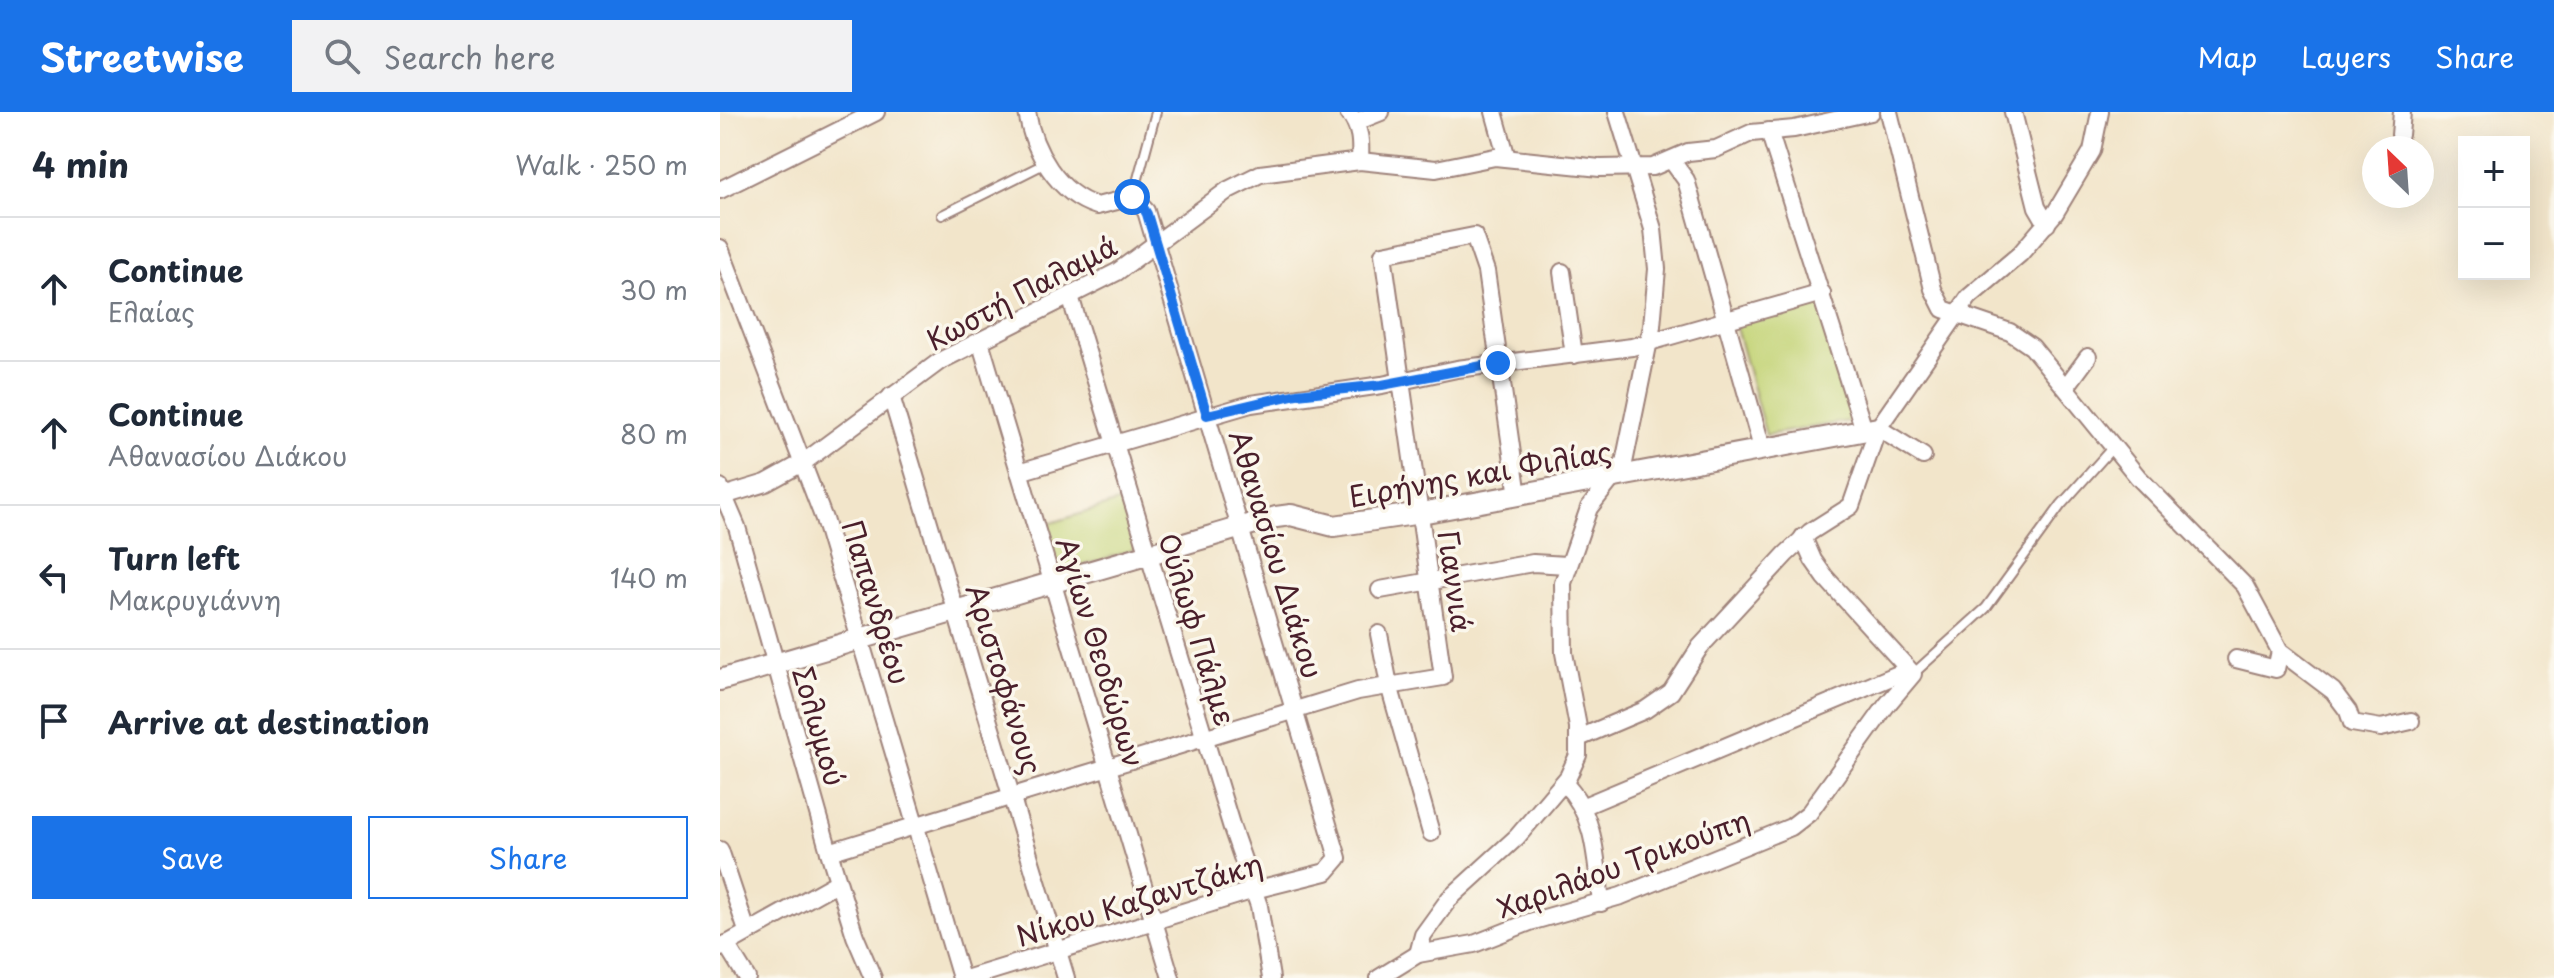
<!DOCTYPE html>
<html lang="en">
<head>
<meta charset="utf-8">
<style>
  :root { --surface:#fff; --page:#f2f2f3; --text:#1f2937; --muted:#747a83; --line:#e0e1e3; --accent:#1a73e8 }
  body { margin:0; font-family:"Playpen Sans",sans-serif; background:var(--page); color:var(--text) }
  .controls { position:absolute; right:24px; top:24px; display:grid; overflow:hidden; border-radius:0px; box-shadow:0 8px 32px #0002 }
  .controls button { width:72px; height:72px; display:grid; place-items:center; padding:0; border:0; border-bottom:2px solid var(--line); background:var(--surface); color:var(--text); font:40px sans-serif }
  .compass { position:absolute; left:1642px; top:24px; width:72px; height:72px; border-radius:50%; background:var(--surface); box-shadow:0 8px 32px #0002; rotate:335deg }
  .stop { position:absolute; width:24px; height:24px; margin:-18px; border:6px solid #1a73e8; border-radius:50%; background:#fff }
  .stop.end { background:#1a73e8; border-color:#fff; box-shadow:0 2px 8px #0008 }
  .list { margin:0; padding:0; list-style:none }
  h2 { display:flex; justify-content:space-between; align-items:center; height:104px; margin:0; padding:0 32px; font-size:34px }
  h2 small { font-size:26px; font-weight:400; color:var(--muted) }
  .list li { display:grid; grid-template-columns:52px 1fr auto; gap:24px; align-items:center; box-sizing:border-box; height:144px; padding:0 32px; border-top:2px solid var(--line) }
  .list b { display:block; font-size:30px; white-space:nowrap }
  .list p { margin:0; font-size:26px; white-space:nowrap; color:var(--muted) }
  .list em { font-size:26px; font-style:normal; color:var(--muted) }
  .actions { display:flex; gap:16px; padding:24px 32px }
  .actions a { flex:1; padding:18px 0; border:2px solid var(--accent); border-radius:0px; text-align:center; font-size:28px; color:var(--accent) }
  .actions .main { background:var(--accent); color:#fff }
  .icon { flex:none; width:44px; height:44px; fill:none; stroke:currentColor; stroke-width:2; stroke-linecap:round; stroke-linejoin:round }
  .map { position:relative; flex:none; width:1834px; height:866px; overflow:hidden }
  header { display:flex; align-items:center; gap:48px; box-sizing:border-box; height:112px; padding:0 40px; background:var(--accent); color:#fff }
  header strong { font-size:38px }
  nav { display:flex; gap:44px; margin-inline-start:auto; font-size:28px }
  .search { width:560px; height:72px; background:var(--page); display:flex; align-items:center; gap:20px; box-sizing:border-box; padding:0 28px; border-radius:0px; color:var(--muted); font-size:30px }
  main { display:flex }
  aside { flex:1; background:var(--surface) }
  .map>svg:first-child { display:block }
</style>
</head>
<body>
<header>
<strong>Streetwise</strong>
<div class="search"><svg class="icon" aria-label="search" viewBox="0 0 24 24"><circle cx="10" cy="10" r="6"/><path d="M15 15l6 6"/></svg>Search here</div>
<nav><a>Map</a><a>Layers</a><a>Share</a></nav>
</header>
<main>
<aside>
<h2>4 min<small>Walk · 250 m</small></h2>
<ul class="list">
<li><svg class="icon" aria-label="ahead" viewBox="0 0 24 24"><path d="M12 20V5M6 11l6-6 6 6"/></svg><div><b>Continue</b><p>Ελαίας</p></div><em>30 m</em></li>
<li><svg class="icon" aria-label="ahead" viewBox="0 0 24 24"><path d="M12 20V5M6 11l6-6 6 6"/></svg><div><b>Continue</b><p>Αθανασίου Διάκου</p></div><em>80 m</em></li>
<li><svg class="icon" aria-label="left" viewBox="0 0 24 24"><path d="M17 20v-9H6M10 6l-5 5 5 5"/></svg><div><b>Turn left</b><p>Μακρυγιάννη</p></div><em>140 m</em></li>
<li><svg class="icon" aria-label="arrive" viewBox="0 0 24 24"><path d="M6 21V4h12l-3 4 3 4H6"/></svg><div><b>Arrive at destination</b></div></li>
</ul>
<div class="actions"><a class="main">Save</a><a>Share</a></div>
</aside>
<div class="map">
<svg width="1834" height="866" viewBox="0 0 1834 866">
  <rect width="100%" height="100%" fill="#fbf7ec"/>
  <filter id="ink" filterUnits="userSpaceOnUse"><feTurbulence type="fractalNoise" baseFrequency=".0125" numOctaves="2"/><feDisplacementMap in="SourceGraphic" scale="16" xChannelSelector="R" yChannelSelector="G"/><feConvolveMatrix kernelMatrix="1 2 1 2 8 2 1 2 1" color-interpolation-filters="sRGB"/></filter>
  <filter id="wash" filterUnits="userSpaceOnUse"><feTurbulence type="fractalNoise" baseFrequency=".006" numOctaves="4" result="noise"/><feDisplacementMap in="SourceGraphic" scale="32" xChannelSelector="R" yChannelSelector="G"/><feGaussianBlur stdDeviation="1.8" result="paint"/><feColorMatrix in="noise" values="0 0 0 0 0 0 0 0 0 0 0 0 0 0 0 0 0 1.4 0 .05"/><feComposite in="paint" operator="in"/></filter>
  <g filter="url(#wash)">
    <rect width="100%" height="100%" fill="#f2e5ca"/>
    <g fill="#c2d375" stroke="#867950" stroke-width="2">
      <polygon points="1099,189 1135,308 1046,323 1015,212"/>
      <polygon points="401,389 416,437 337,462 322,414"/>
    </g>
  </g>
  <g filter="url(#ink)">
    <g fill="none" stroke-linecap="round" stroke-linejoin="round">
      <defs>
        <g id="service">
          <polyline points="413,85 436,0"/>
          <polyline points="222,103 326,51"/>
          <polyline points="1193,562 1266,496 1341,393 1393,335"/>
        </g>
        <g id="minor">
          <path d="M628,0C641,16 641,30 640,49"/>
          <polyline points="774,0 787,46"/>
          <polyline points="1169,0 1213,177 1223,197 1290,220 1312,235 1418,365 1525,474 1560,539 1613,579 1628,599 1632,611 1661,616 1691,609"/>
          <polyline points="1293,0 1317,95 1327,112"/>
          <polyline points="636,10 661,0"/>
          <polyline points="1049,19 1144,318"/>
          <polyline points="1680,23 1682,0"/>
          <polyline points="952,49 966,68 1042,336"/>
          <polyline points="0,78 156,0"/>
          <polyline points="0,136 104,407 241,866"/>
          <polyline points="842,160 854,243"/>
          <polyline points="350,184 512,716 539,794 551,866"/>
          <polyline points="260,229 451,866"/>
          <polyline points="1346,275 1368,245"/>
          <polyline points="171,284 346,866"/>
          <polyline points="1158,316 1203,344"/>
          <polyline points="299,360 531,292 662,273 737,257 912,235 1102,181"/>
          <polyline points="0,375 17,415 109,740 135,824 153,866"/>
          <polyline points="0,385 46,371 84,350 220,249 397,160 508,78 540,62 640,49 716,57 775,45 880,56 933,55 968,40 996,37 1031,21 1074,17 1151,0"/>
          <polyline points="660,478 813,451 847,453"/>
          <polyline points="659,522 669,573 711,721"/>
          <polyline points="1516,547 1556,557 1560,539"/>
          <polyline points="859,626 925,598 951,580 980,535 1066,442 1090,420 1131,394 1158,316 1249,185 1300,142 1335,101 1372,39 1380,0"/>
          <path d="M844,671C876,703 876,748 881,791"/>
          <polyline points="864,694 1188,558"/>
          <polyline points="0,738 27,819"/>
          <polyline points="109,740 638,579 723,565 663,142 754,124 766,159 798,384"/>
          <polyline points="6,832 27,866"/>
          <polyline points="0,836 118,770"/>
          <polyline points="698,842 703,823 729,787 797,725 848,665 858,643 858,615 844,541 843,471 869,396 904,351 932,214 937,157 933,117 897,0"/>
          <path d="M249,866L534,778L606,760L618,746L426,99L413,85L377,94C338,82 313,39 307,0"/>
          <polyline points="659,866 698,842 754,832 810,810 901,784 1071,715 1089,701 1166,594 1193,562 1105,465 1093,448 1083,425"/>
        </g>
        <polyline id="tertiary" points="0,568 556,405 571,403 614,414 701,401 1158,316"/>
      </defs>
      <use href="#service" stroke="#9e827a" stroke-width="12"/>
      <use href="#minor" stroke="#9e827a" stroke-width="20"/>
      <use href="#tertiary" stroke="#9e827a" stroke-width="24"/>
      <use href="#service" stroke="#fff" stroke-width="8"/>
      <use href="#minor" stroke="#fff" stroke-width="16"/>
      <use href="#tertiary" stroke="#fff" stroke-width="20"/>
    </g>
  </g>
  <g fill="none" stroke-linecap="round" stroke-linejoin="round" filter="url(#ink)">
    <polyline stroke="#1a73e8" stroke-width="10" points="412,85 420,90 427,102 487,303 577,282 662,273 778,251"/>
  </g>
  <g text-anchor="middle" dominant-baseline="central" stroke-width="7" stroke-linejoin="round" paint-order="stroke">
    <g font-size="28" fill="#4a1f2b" stroke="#fbf7ec">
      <text transform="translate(301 180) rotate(-28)">Κωστή Παλαμά</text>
      <text transform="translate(760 361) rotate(-10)">Ειρήνης και Φιλίας</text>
      <text transform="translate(557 442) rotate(73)">Αθανασίου Διάκου</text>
      <text transform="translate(736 469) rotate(82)">Γιαννιά</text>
      <text transform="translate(157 490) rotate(73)">Παπανδρέου</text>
      <text transform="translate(478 517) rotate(73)">Ούλωφ Πάλμε</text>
      <text transform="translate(381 540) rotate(73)">Αγίων Θεοδώρων</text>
      <text transform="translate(285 567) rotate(73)">Αριστοφάνους</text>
      <text transform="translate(100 614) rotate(74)">Σολωμού</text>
      <text transform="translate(903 751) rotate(-20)">Χαριλάου Τρικούπη</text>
      <text transform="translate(419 787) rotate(-17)">Νίκου Καζαντζάκη</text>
    </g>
  </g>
</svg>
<div class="controls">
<button>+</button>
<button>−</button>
</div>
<svg class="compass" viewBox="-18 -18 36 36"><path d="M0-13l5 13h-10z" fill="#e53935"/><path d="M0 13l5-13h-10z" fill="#747a83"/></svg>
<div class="stop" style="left:412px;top:85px"></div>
<div class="stop end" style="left:778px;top:251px"></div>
</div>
</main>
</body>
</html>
